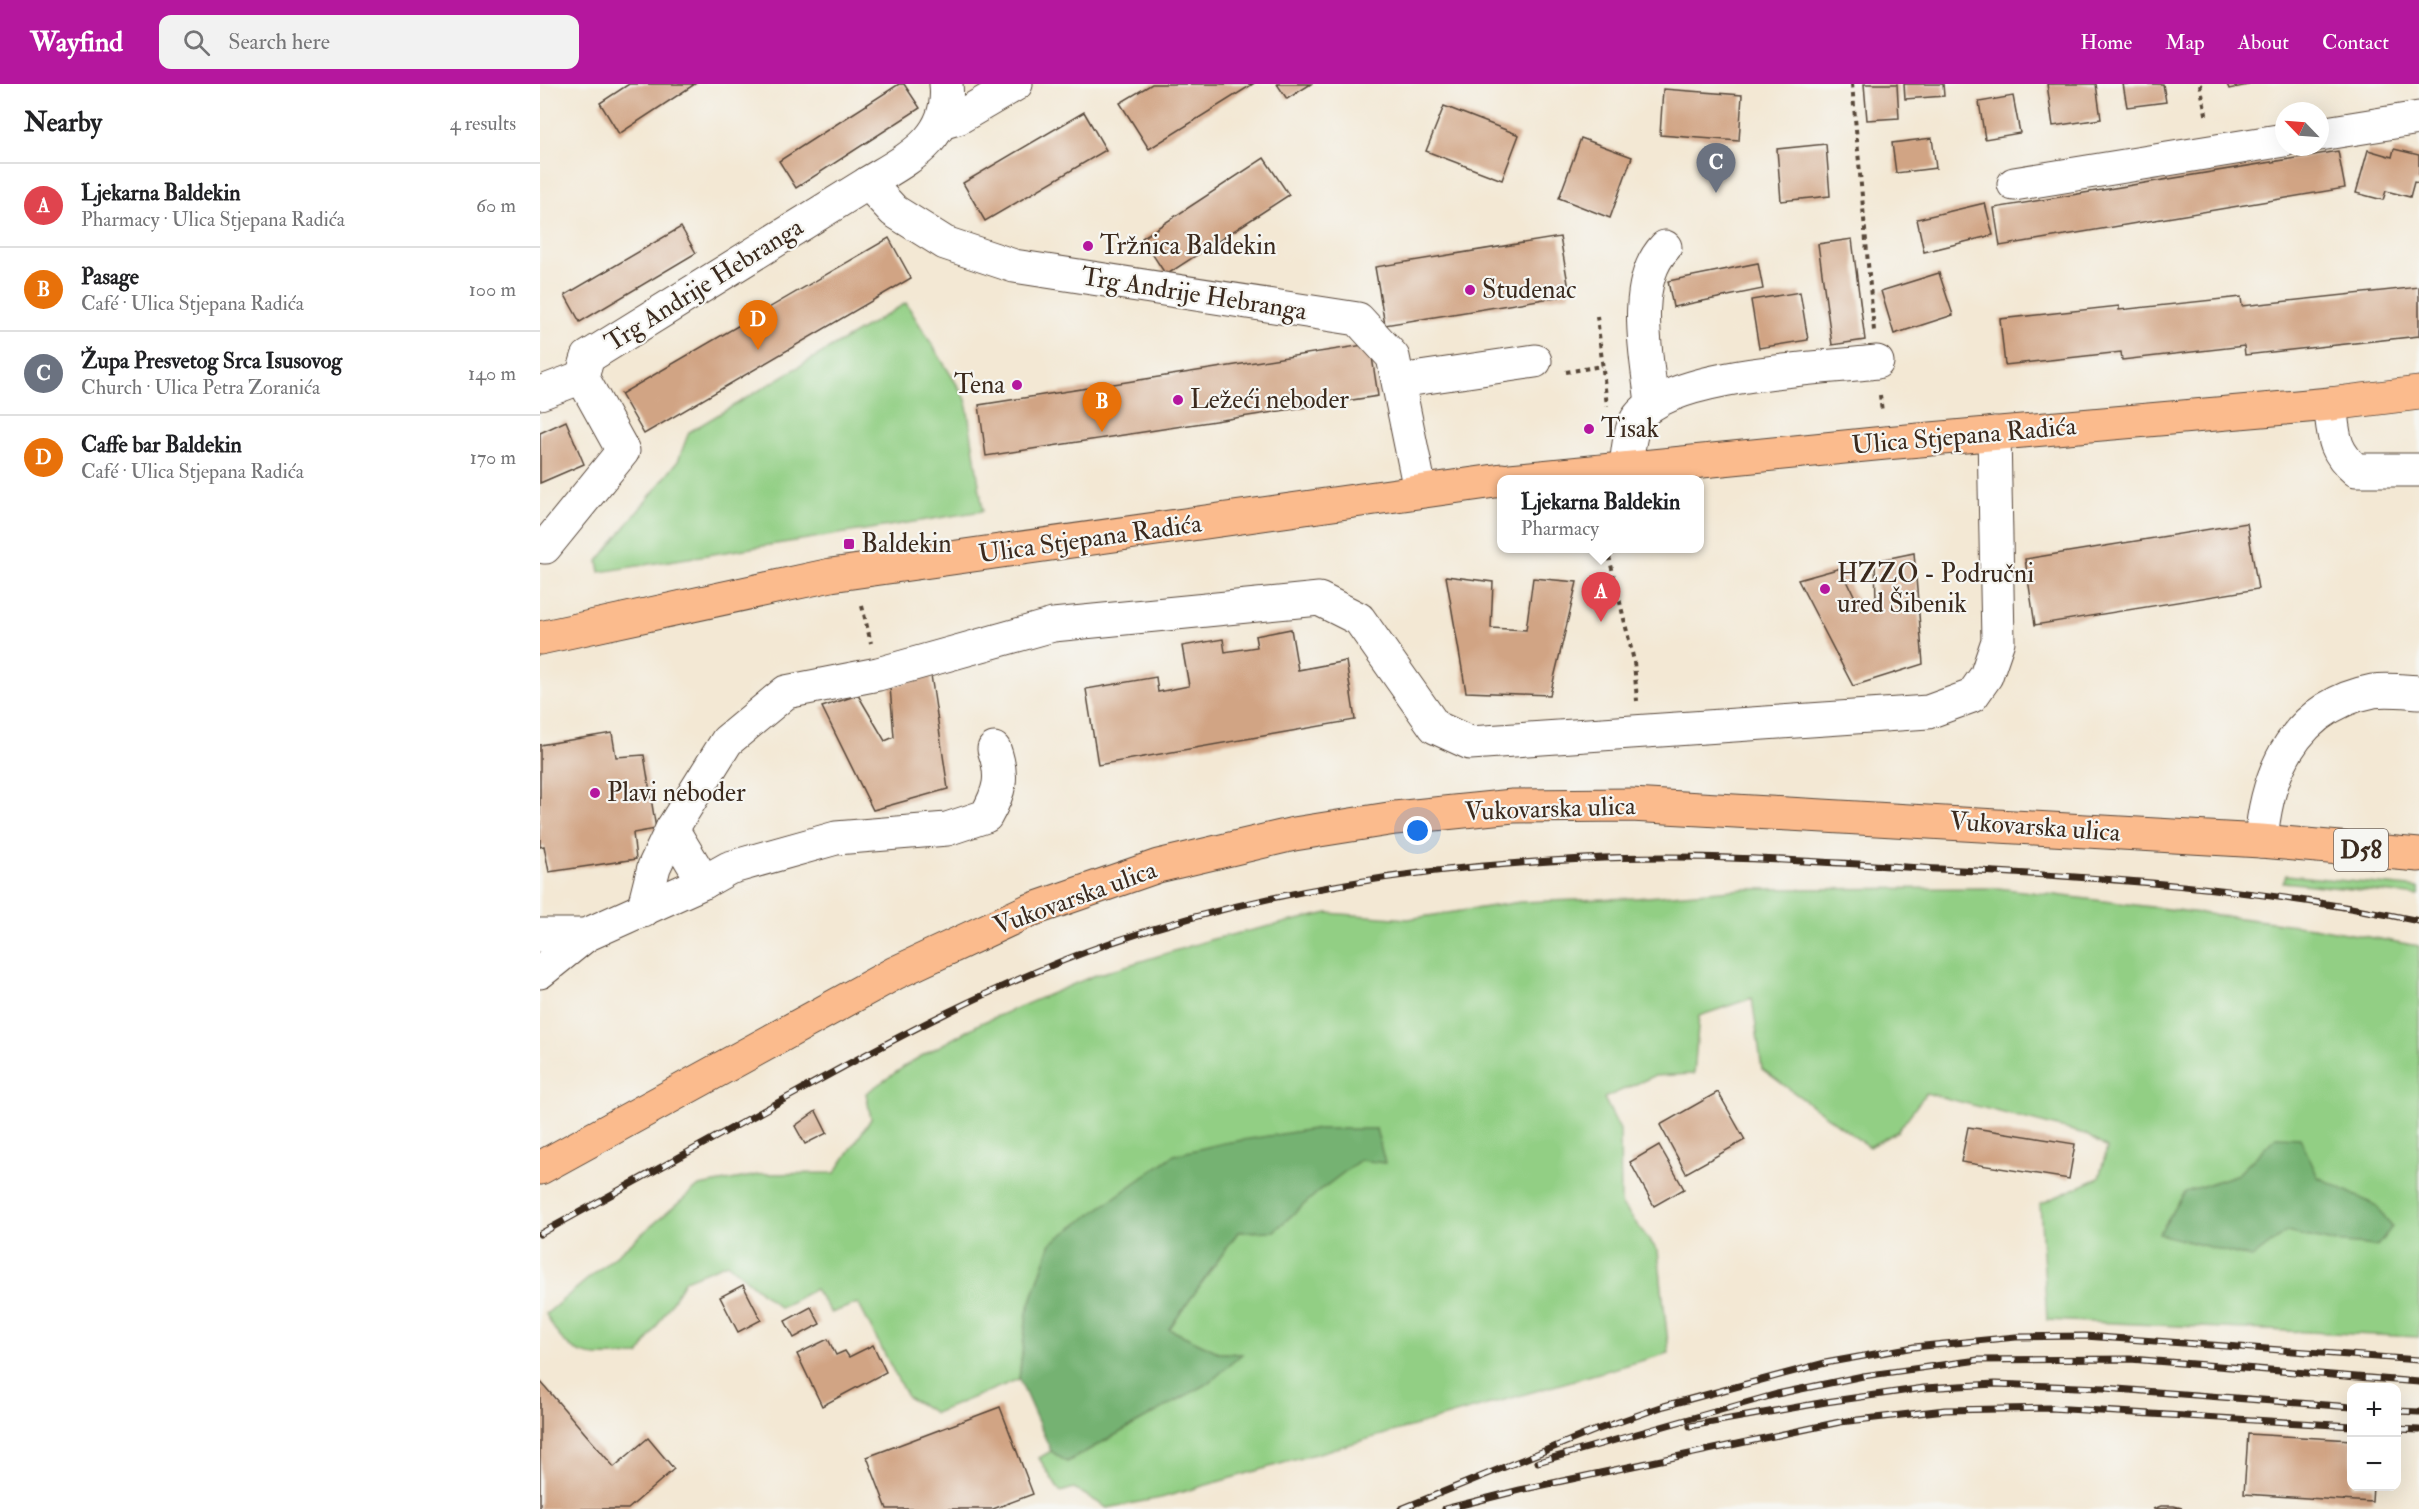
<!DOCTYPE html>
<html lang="en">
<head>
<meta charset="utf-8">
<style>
  :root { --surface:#fff; --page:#f2f2f2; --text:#202124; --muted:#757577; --line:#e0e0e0; --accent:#b5179e }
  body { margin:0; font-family:"IM FELL Double Pica",serif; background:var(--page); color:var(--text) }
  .controls { position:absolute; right:18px; bottom:18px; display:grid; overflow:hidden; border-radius:12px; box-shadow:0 6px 24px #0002 }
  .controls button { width:54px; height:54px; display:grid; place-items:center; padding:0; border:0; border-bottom:2px solid var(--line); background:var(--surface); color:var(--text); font:30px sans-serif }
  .compass { position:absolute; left:1735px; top:18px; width:54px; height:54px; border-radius:50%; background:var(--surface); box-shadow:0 6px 24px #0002; rotate:295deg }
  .you { position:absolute; left:878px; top:747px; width:21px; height:21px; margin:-15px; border:4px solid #fff; border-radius:50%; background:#1a73e8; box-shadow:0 0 0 9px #1a73e833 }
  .badge { display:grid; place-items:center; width:39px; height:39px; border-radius:50%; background:var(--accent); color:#fff; font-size:20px; font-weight:700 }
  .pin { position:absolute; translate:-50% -50px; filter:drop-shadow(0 2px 3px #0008) }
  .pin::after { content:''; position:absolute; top:32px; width:21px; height:18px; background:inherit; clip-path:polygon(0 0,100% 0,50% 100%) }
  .popup { position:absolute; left:957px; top:391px; width:207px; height:78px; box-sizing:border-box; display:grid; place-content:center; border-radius:12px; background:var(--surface); filter:drop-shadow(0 2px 4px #0005); font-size:20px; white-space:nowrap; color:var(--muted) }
  .popup b { font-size:22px; color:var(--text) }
  .popup::after { content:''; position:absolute; left:50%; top:100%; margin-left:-12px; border:12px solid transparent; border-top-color:var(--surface) }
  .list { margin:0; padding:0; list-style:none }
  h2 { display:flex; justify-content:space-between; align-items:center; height:78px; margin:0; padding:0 24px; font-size:26px }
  h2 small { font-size:20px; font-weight:400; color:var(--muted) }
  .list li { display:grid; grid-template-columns:39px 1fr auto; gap:18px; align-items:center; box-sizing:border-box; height:84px; padding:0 24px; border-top:2px solid var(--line) }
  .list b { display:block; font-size:22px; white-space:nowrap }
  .list p { margin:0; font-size:20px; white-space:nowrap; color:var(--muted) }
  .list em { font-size:20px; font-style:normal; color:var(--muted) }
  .icon { flex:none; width:33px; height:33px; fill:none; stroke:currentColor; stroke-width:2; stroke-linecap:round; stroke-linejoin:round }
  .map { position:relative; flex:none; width:1879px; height:1425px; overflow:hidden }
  header { display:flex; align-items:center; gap:36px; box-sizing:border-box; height:84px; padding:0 30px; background:var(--accent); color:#fff }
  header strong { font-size:28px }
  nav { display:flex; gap:33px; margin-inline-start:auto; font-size:21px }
  .search { width:420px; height:54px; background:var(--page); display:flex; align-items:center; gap:15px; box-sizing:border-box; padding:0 21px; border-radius:12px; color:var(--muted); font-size:22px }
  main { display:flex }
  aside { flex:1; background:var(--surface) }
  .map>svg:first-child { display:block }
</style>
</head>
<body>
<header>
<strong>Wayfind</strong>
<div class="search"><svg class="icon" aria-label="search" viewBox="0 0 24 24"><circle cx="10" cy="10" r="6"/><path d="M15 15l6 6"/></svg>Search here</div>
<nav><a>Home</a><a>Map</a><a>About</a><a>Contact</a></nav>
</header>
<main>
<aside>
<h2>Nearby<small>4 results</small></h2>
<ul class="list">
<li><span class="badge" style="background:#e0444e">A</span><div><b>Ljekarna Baldekin</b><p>Pharmacy · Ulica Stjepana Radića</p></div><em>60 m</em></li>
<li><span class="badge" style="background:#e8710a">B</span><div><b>Pasage</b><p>Café · Ulica Stjepana Radića</p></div><em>100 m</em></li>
<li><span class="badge" style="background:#6b7280">C</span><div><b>Župa Presvetog Srca Isusovog</b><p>Church · Ulica Petra Zoranića</p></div><em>140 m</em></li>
<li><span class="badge" style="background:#e8710a">D</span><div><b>Caffe bar Baldekin</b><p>Café · Ulica Stjepana Radića</p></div><em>170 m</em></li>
</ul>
</aside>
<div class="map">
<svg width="1879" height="1425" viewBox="0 0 1879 1425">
  <rect width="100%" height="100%" fill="#f6f6f2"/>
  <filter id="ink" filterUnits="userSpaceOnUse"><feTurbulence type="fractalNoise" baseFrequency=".0167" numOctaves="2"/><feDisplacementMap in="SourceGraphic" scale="12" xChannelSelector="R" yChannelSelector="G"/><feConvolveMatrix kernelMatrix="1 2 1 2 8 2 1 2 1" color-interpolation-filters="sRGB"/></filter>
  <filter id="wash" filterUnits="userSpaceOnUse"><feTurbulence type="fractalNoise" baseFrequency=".008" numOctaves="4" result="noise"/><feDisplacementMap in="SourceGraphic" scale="24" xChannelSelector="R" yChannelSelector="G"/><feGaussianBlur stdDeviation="1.35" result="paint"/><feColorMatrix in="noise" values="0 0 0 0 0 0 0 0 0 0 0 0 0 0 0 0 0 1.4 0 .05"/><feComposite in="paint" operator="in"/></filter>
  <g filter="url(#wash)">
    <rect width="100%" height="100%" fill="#f3e8d4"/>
    <g fill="#92cf84" stroke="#667c51" stroke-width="1.5">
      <polygon points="366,219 426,315 443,427 60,488 58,477 138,377 149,348"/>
      <polygon points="1746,791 1879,804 1879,812 1743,798"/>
      <path d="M1458,804L1772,843L1879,862V1253L1507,1236L1500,1120L1559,1094L1567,1064L1545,1050L1386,1009L1358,1047L1329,1063L1222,985L1212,914L1159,932L1154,990L1114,992L1064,1014L1080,1046L1081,1120L1118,1167L1129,1269L621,1414L567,1424L534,1404L520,1408L499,1374L511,1367L527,1378L670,1298L701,1270L680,1269L629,1245L698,1148L734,1147L778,1108L820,1076L836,1045L564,1123L511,1159L487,1229L479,1295L395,1329L367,1313L318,1219L291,1229L275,1205L240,1224L187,1179L145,1196L99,1271C52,1273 29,1279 6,1230L159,1102L223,1090L295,1089L331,1035L326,1009L371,978L441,939L553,892L673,855L788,829L868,835L980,818L1095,814L1205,805Z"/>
    </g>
    <g fill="#75b272" stroke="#586e48" stroke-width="1.5">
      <polygon points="773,1045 836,1045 845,1079 820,1076 778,1108 734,1147 698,1148 629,1245 680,1269 702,1270 670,1298 527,1378 511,1367 479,1295 487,1229 511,1159 634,1071 684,1059"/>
      <polygon points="1736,1053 1760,1054 1778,1093 1837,1122 1852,1143 1837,1162 1793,1158 1746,1148 1712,1174 1619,1150 1645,1108 1698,1090"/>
    </g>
    <g id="blocks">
      <g fill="#d1a484">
        <polygon points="89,0 155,0 79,50 60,19"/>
        <polygon points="359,0 364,0 380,24 256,104 239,77"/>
        <polygon points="612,0 713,0 609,65 580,19"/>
        <polygon points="737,0 771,0 747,15"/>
        <polygon points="1324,0 1357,0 1359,34 1327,36"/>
        <polygon points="1364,0 1403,0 1404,12 1365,15"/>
        <polygon points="1507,0 1556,0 1561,35 1513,42"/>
        <polygon points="1583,0 1623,0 1626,18 1587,23"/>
        <polygon points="1687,0 1708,0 1708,1 1689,5"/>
        <polygon points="1123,5 1202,11 1199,57 1120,51"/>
        <polygon points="1473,12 1480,49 1445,55 1439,18"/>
        <polygon points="904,22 979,51 962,96 886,67"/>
        <polygon points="544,28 566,66 445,137 423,99"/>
        <polygon points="1041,54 1092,73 1070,134 1019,114"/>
        <polygon points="1392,54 1396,84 1356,89 1352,59"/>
        <polygon points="1286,60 1290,112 1241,117 1237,65"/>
        <polygon points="1854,65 1879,71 1879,99 1874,98 1870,113 1846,107 1843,116 1816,109 1828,66 1852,73"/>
        <polygon points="1798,67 1805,104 1460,162 1454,124"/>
        <polygon points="724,74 749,111 626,191 602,154"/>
        <polygon points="1445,119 1453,151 1384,168 1377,135"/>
        <polygon points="141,143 156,169 40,238 25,211"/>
        <polygon points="1020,153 1030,211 845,241 835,183"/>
        <polygon points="349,154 371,194 104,350 81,310"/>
        <polygon points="1312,155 1325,256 1292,261 1278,160"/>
        <polygon points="1218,179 1223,205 1133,223 1128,197"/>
        <polygon points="1399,189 1413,231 1354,250 1341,207"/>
        <polygon points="1879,203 1879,252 1705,271 1704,262 1582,276 1581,268 1465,281 1460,235 1579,222 1579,226 1701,213 1702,222"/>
        <polygon points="1260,208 1268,256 1219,264 1211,216"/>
        <polygon points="830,260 838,312 446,372 439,321"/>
        <polygon points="26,337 44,380 0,399 0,349"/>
        <polygon points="1707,439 1718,505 1495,541 1485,475"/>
        <polygon points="1374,469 1383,580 1313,602 1258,496 1301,484 1321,526 1336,518 1335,477"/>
        <polygon points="906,492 953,498 951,544 986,546 993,494 1037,498 1010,611 926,608"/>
        <polygon points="751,545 758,586 806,577 815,636 558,681 546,605 616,593 618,608 649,602 642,562 683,555 685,568 717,563 715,552"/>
        <polygon points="391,591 408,705 333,726 282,623 318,611 345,657 354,653 350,603"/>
        <polygon points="72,649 76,673 104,671 116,745 93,749 96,775 9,788 4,762 0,763 0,661"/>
        <polygon points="1178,1008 1205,1056 1146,1089 1120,1041"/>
        <polygon points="276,1027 287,1049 265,1060 255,1042"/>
        <polygon points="1428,1043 1535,1060 1529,1095 1421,1078"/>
        <polygon points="1119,1061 1144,1105 1114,1122 1090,1078"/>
        <polygon points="203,1201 221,1236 198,1248 180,1213"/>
        <polygon points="271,1223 280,1240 254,1254 245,1237"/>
        <polygon points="288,1255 296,1271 305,1267 309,1273 333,1261 346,1288 282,1322 257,1270"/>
        <polygon points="0,1297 74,1383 108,1354 134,1385 88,1425 0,1425"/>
        <polygon points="460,1323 493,1410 453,1425 347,1425 327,1373"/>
        <polygon points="1708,1350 1812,1356 1812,1402 1833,1402 1832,1418 1704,1410"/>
        <polygon points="1621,1422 1634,1422 1642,1424 1613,1425"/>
      </g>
    </g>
  </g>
  <g filter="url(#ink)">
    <use href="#blocks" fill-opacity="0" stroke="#574639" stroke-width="1.5"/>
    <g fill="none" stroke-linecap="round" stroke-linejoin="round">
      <defs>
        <g id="minor">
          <polyline points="401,39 418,34 476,0"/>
          <polyline points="1780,50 1879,34"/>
          <path d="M328,99C367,75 412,55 406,0"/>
          <polyline points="1474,100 1744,56"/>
          <polyline points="859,297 995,277"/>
          <polyline points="0,309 42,293"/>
          <path d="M1112,319C1107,274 1090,199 1125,163"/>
          <path d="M1790,320C1794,350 1792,366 1816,386H1879"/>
          <path d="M1086,383C1088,368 1089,348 1097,335C1127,289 1284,284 1337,278"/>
          <polyline points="0,462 5,463 83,367 42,293 48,273 328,99 354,127 405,159 474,182 818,235 853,273 880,406"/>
          <polyline points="132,745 164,798"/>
          <path d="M1721,757C1727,685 1756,622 1833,607C1847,605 1864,607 1879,608"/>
          <polyline points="103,827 114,783 132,745 187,657 246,608 338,590 513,541 779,515 819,535 895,643 930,659 1388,628 1432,612 1446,592 1458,557 1454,349"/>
          <polyline points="0,851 46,851"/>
          <path d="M0,888L46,851L164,798L189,784L296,754L407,745L446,732C460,707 464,693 454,665"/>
        </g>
        <g id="major">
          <polyline points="970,396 1345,359 1790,320 1879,309"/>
          <polyline points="0,554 291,491 962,396"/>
          <polyline points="0,1084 355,889 488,827 618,782 754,750 855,734 973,722 1091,721 1721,757 1879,771"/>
        </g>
      </defs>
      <use href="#minor" stroke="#574639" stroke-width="35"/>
      <use href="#major" stroke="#574639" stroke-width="35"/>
      <g stroke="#574639" stroke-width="4" stroke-dasharray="4.5 4.5" stroke-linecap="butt">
        <polyline points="1312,0 1334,247"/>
        <polyline points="1660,0 1667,35"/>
        <polyline points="1057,232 1067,322"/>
        <polyline points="1026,288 1062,282"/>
        <polyline points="1340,311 1342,328"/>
        <polyline points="1067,464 1094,577 1097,617"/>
        <polyline points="322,522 331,559"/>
      </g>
      <use href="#minor" stroke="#fff" stroke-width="33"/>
      <use href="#major" stroke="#fbbb8d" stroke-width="33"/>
      <defs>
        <g id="rail">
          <path d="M0,1150C83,1104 167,1058 250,1012C353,955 459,898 570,859C724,806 883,783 1044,775C1162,769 1282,778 1399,785C1560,793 1721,804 1879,837"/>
          <polyline points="1856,1327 1879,1328"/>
          <polyline points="1150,1342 1286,1318 1384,1304 1455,1300 1564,1304 1812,1323"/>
          <polyline points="1856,1345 1879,1346"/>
          <polyline points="998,1378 1237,1310 1323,1292 1438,1276 1590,1275 1879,1298"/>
          <polyline points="861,1425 1056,1346 1124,1322 1285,1279 1374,1263 1476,1253 1545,1252 1879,1276"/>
          <polyline points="905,1425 980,1406 1300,1338 1405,1326 1510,1324 1812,1342"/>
        </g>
      </defs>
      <use href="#rail" stroke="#3b2a1e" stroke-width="7"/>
      <use href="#rail" stroke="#f6f6f2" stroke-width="4.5" stroke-dasharray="14" stroke-linecap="butt"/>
    </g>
  </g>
  <g fill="#b5179e" stroke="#f6f6f2" stroke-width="2">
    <circle cx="548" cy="162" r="6"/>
    <circle cx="930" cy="206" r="6"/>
    <circle cx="477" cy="301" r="6"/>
    <circle cx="638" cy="316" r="6"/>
    <circle cx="1049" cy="345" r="6"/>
    <rect x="303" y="454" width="12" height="12" rx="3"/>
    <circle cx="1285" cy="505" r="6"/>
    <circle cx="55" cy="709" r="6"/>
  </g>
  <g text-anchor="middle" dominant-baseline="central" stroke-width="4.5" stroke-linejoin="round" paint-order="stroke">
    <rect fill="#f6f6f2" stroke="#73675e" stroke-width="1.5" x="1794" y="745" width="54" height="42" rx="4.5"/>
    <g font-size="24" font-weight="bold" fill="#3b2a1e">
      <text x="1821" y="766">D58</text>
    </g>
    <g font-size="26" fill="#3b2a1e" stroke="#f6f6f2" text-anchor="start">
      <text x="560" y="162">Tržnica Baldekin</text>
      <text x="942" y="206">Studenac</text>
      <text x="465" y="301" text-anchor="end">Tena</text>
      <text x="650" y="316">Ležeći neboder</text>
      <text x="1061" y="345">Tisak</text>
      <text x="321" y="460">Baldekin</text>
      <text x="1297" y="490">HZZO - Područni<tspan x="1297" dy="30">ured Šibenik</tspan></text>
      <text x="67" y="709">Plavi neboder</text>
    </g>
    <g font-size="26" fill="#3b2a1e" stroke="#f6f6f2">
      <text transform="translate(164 201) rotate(-32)">Trg Andrije Hebranga</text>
      <text transform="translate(654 210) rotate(9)">Trg Andrije Hebranga</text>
      <text transform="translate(1424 352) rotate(-5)">Ulica Stjepana Radića</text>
      <text transform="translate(550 455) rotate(-8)">Ulica Stjepana Radića</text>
      <text transform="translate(1010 725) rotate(-2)">Vukovarska ulica</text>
      <text transform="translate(1495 743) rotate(4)">Vukovarska ulica</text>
      <text transform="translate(535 814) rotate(-20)">Vukovarska ulica</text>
    </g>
  </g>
</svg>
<div class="controls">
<button>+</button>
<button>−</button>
</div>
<svg class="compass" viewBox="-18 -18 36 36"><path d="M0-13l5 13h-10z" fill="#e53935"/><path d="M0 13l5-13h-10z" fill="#757577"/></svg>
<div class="you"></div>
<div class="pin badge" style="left:1061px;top:538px;background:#e0444e">A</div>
<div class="popup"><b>Ljekarna Baldekin</b>Pharmacy</div>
<div class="pin badge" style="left:562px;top:348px;background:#e8710a">B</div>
<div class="pin badge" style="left:1176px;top:109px;background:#6b7280">C</div>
<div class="pin badge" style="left:218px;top:266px;background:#e8710a">D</div>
</div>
</main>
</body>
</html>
